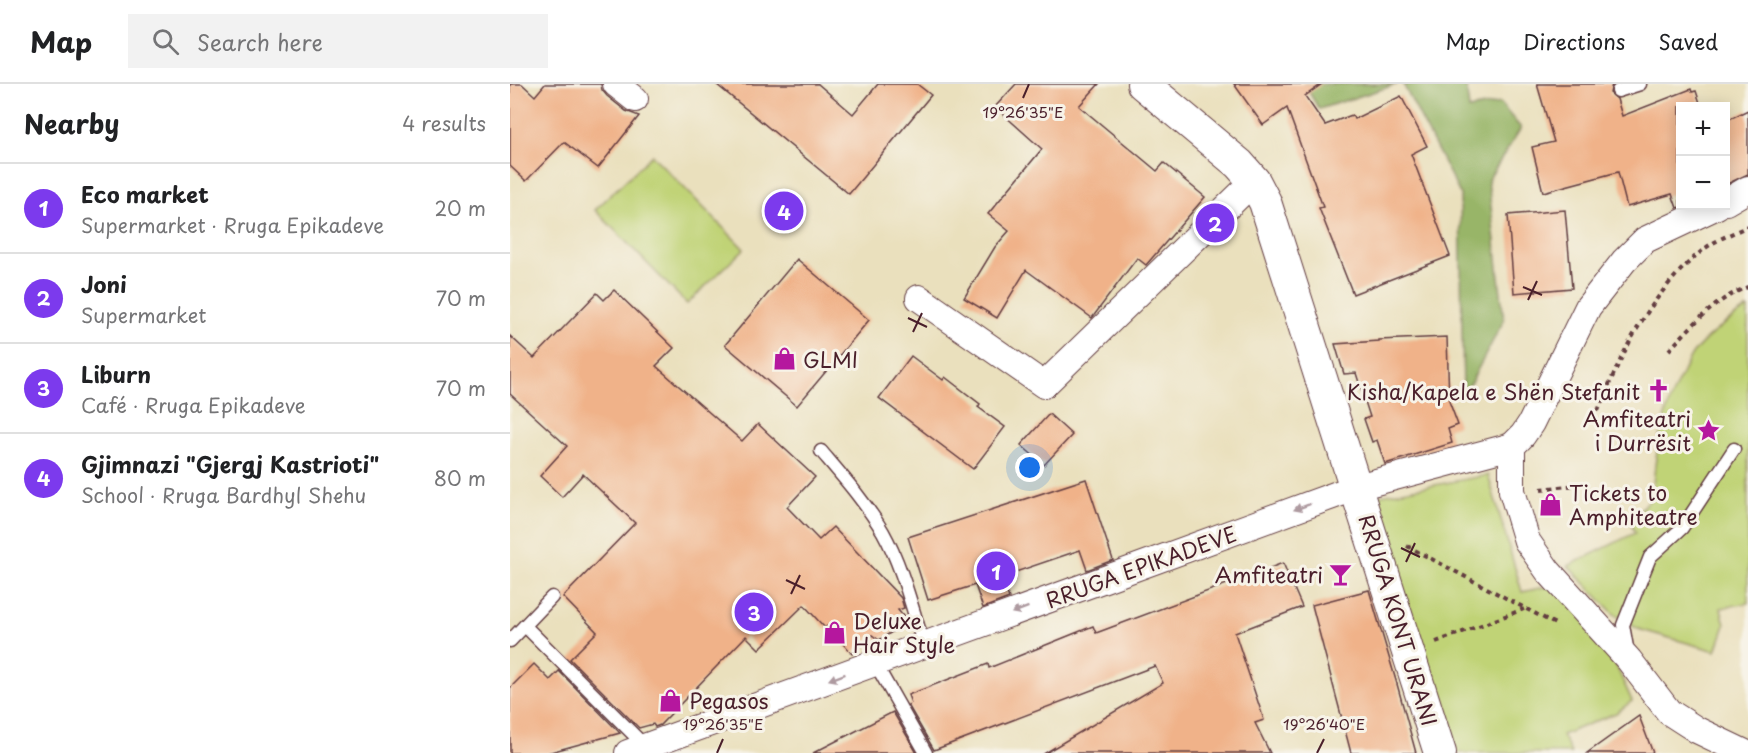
<!DOCTYPE html>
<html lang="en">
<head>
<meta charset="utf-8">
<style>
  :root { --surface:#fff; --page:#f2f2f2; --text:#202124; --muted:#757577; --line:#e0e0e0; --accent:#7c3aed }
  body { margin:0; font-family:"Playpen Sans",sans-serif; background:var(--page); color:var(--text) }
  .controls { position:absolute; right:18px; top:18px; display:grid; overflow:hidden; border-radius:0px; box-shadow:0 3px 15px #0003 }
  .controls button { width:54px; height:54px; display:grid; place-items:center; padding:0; border:0; border-bottom:2px solid var(--line); background:var(--surface); color:var(--text); font:30px sans-serif }
  .you { position:absolute; left:520px; top:384px; width:21px; height:21px; margin:-15px; border:4px solid #fff; border-radius:50%; background:#1a73e8; box-shadow:0 0 0 9px #1a73e833 }
  .badge { display:grid; place-items:center; width:39px; height:39px; border-radius:50%; background:var(--accent); color:#fff; font-size:20px; font-weight:700 }
  .pin { position:absolute; translate:-50% -50%; border:3px solid #fff; box-shadow:0 2px 6px #0006 }
  .list { margin:0; padding:0; list-style:none }
  h2 { display:flex; justify-content:space-between; align-items:center; height:78px; margin:0; padding:0 24px; font-size:26px }
  h2 small { font-size:20px; font-weight:400; color:var(--muted) }
  .list li { display:grid; grid-template-columns:39px 1fr auto; gap:18px; align-items:center; box-sizing:border-box; height:90px; padding:0 24px; border-top:2px solid var(--line) }
  .list b { display:block; font-size:22px; white-space:nowrap }
  .list p { margin:0; font-size:20px; white-space:nowrap; color:var(--muted) }
  .list em { font-size:20px; font-style:normal; color:var(--muted) }
  .icon { flex:none; width:33px; height:33px; fill:none; stroke:currentColor; stroke-width:2; stroke-linecap:round; stroke-linejoin:round }
  .map { position:relative; flex:none; width:1238px; height:669px; overflow:hidden }
  header { display:flex; align-items:center; gap:36px; box-sizing:border-box; height:84px; padding:0 30px; background:var(--surface); border-bottom:2px solid var(--line) }
  header strong { font-size:28px }
  nav { display:flex; gap:33px; margin-inline-start:auto; font-size:21px }
  .search { width:420px; height:54px; background:var(--page); display:flex; align-items:center; gap:15px; box-sizing:border-box; padding:0 21px; border-radius:0px; color:var(--muted); font-size:22px }
  main { display:flex }
  aside { flex:1; background:var(--surface) }
  .map>svg:first-child { display:block }
</style>
</head>
<body>
<header>
<strong>Map</strong>
<div class="search"><svg class="icon" aria-label="search" viewBox="0 0 24 24"><circle cx="10" cy="10" r="6"/><path d="M15 15l6 6"/></svg>Search here</div>
<nav><a>Map</a><a>Directions</a><a>Saved</a></nav>
</header>
<main>
<aside>
<h2>Nearby<small>4 results</small></h2>
<ul class="list">
<li><span class="badge">1</span><div><b>Eco market</b><p>Supermarket · Rruga Epikadeve</p></div><em>20 m</em></li>
<li><span class="badge">2</span><div><b>Joni</b><p>Supermarket</p></div><em>70 m</em></li>
<li><span class="badge">3</span><div><b>Liburn</b><p>Café · Rruga Epikadeve</p></div><em>70 m</em></li>
<li><span class="badge">4</span><div><b>Gjimnazi &quot;Gjergj Kastrioti&quot;</b><p>School · Rruga Bardhyl Shehu</p></div><em>80 m</em></li>
</ul>
</aside>
<div class="map">
<svg width="1238" height="669" viewBox="0 0 1238 669">
  <rect width="100%" height="100%" fill="#f7f3e8"/>
  <filter id="ink" filterUnits="userSpaceOnUse"><feTurbulence type="fractalNoise" baseFrequency=".0167" numOctaves="2"/><feDisplacementMap in="SourceGraphic" scale="12" xChannelSelector="R" yChannelSelector="G"/><feConvolveMatrix kernelMatrix="1 2 1 2 8 2 1 2 1" color-interpolation-filters="sRGB"/></filter>
  <filter id="wash" filterUnits="userSpaceOnUse"><feTurbulence type="fractalNoise" baseFrequency=".008" numOctaves="4" result="noise"/><feDisplacementMap in="SourceGraphic" scale="24" xChannelSelector="R" yChannelSelector="G"/><feGaussianBlur stdDeviation="1.35" result="paint"/><feColorMatrix in="noise" values="0 0 0 0 0 0 0 0 0 0 0 0 0 0 0 0 0 1.4 0 .05"/><feComposite in="paint" operator="in"/></filter>
  <g filter="url(#wash)">
    <rect width="100%" height="100%" fill="#eae0bd"/>
    <g fill="#c0d376" stroke="#857950" stroke-width="1.5">
      <polygon points="142,71 234,165 177,220 85,126"/>
      <path d="M1238,224V519L1211,524L1215,541L1206,567L1128,545L1105,531L1058,482L1125,449L1119,436L1142,414C1145,369 1151,329 1173,288C1176,282 1179,274 1184,268C1199,250 1219,236 1238,224Z"/>
      <polygon points="978,391 1012,508 1043,501 1094,555 1122,617 1106,629 1052,651 1061,669 942,669 860,413"/>
    </g>
    <g fill="#98b567" stroke="#716a49" stroke-width="1.5">
      <polygon points="794,0 888,0 809,25"/>
      <polygon points="893,0 956,0 959,25 990,19 1011,44 978,96 994,236 953,313 950,110"/>
    </g>
    <g id="blocks">
      <g fill="#f0b289">
        <polygon points="0,0 12,0 25,12 35,0 91,0 92,6 97,12 116,27 129,32 88,84 54,58 16,97 0,82"/>
        <polygon points="206,0 308,0 343,30 368,0 407,0 421,11 339,110"/>
        <polygon points="506,0 589,0 569,22 647,87 654,79 695,113 636,181 627,174 582,234 516,186 487,234 454,214 485,163 499,147 478,130 532,65 485,23"/>
        <polygon points="724,0 812,0 795,12 815,41 842,31 844,35 891,12 917,62 901,70 940,172 843,210 809,124 813,123 777,24 753,41"/>
        <polygon points="1027,0 1102,0 1100,9 1107,15 1112,32 1181,5 1182,8 1186,7 1191,22 1170,22 1170,122 1173,122 1167,124 1162,110 1117,123 1108,88 1033,108 1022,63 1044,58"/>
        <polygon points="1238,26 1238,90 1215,101 1215,37"/>
        <polygon points="1055,126 1062,204 1004,209 998,131"/>
        <polygon points="287,175 359,236 287,322 215,261"/>
        <polygon points="104,206 164,264 146,282 232,357 248,340 305,393 277,423 309,456 323,443 391,514 394,524 388,526 398,538 369,556 362,551 342,570 317,542 315,544 294,521 249,565 236,552 150,641 145,643 143,640 129,644 60,575 87,548 53,513 125,439 73,390 52,413 30,392 57,362 0,310 0,252 24,274 87,209 94,216"/>
        <polygon points="937,253 939,317 948,341 938,345 942,359 875,380 867,356 862,358 854,335 860,333 846,289 834,290 825,260 869,257 869,256"/>
        <polygon points="401,272 433,296 435,293 470,320 468,323 495,343 463,385 369,314"/>
        <polygon points="539,330 562,351 534,381 511,361"/>
        <polygon points="576,395 603,476 577,486 570,466 491,493 499,514 473,524 465,501 418,516 398,453"/>
        <polygon points="773,479 792,523 725,549 754,636 745,639 760,669 535,669 653,599 645,582 424,666 398,621 401,619 398,611 478,580 479,584 583,542 586,549"/>
        <polygon points="859,506 887,600 906,669 841,669 802,521"/>
        <polygon points="24,580 40,596 49,587 110,649 37,669 0,669 0,604"/>
        <polygon points="383,628 407,669 303,669"/>
        <polygon points="1129,632 1143,669 1077,669"/>
      </g>
    </g>
  </g>
  <g filter="url(#ink)">
    <use href="#blocks" fill-opacity="0" stroke="#623c41" stroke-width="1.5"/>
    <g fill="none" stroke-linecap="round" stroke-linejoin="round">
      <defs>
        <g id="service">
          <polyline points="1108,7 1130,0"/>
          <path d="M311,367C333,393 356,419 373,448C392,482 402,524 414,561"/>
          <polyline points="15,542 136,663"/>
          <polyline points="0,557 42,513"/>
          <polyline points="1118,569 1113,541 1140,473 1172,444 1224,365"/>
          <polyline points="365,579 416,669"/>
        </g>
        <g id="minor">
          <polyline points="106,0 125,15"/>
          <polyline points="1216,118 1238,105"/>
          <polyline points="1207,122 1135,156 1114,177 1078,223 1021,339 1013,351 1002,362 1002,407 1017,457 1038,487 1119,576 1159,628 1187,646 1235,669"/>
          <polyline points="409,214 534,301 744,97"/>
          <polyline points="118,669 847,403 1002,362"/>
        </g>
        <polyline id="tertiary" points="633,0 729,80 744,97 755,118 930,669"/>
      </defs>
      <use href="#service" stroke="#623c41" stroke-width="15"/>
      <use href="#minor" stroke="#623c41" stroke-width="28"/>
      <use href="#tertiary" stroke="#623c41" stroke-width="34"/>
      <g stroke="#623c41" stroke-width="4" stroke-dasharray="4.5 4.5" stroke-linecap="butt">
        <path d="M1159,266C1182,242 1206,214 1238,203"/>
        <path d="M1088,327C1112,267 1142,207 1193,166C1205,156 1224,149 1238,142"/>
        <polyline points="1031,405 1066,401"/>
        <polyline points="897,462 1047,541"/>
        <polyline points="926,558 1014,525"/>
      </g>
      <use href="#service" stroke="#fff" stroke-width="12"/>
      <use href="#minor" stroke="#fff" stroke-width="26"/>
      <use href="#tertiary" stroke="#fff" stroke-width="32"/>
    </g>
    <defs><path id="oneway-solid" d="M-6-.8H1V-3.2L6.5 0L1 3.2V.8H-6Z" transform="scale(1.5)"/></defs>
    <g fill="#ae9aa0">
      <use href="#oneway-solid" transform="translate(792 423) rotate(160)"/>
      <use href="#oneway-solid" transform="translate(510 526) rotate(160)"/>
      <use href="#oneway-solid" transform="translate(327 593) rotate(160)"/>
    </g>
  </g>
  <path fill="none" stroke="#4a1f2b" stroke-width="2" d="M513,14L519,0M1013,203L1032,211M1018,216L1027,197M398,234L417,243M403,248L412,229M891,464L910,473M896,478L905,459M276,496L295,505M281,510L290,491M207,669L213,655M807,669L814,655"/>
  <defs>
    <symbol id="shop-bare" viewBox="-9 -9 18 18"><path d="M-5-2.5h2.3a2.7 3.5 0 0 1 5.4 0H5L5.5 6h-11ZM-1.5-2.5h3a1.5 2.3 0 0 0-3 0Z" fill="#b5179e" stroke="#f7f3e8" stroke-width="2.5" paint-order="stroke"/></symbol>
    <symbol id="church-bare" viewBox="-9 -9 18 18"><path d="M-1.2-6h2.4v3.5h3.3v2.4h-3.3V6h-2.4V-.1h-3.3v-2.4h3.3Z" fill="#b5179e" stroke="#f7f3e8" stroke-width="2.5" paint-order="stroke"/></symbol>
    <symbol id="sight-bare" viewBox="-9 -9 18 18"><path d="M0-6L1.8-2.2L6-1.7L2.9 1.2L3.7 5.4L0 3.3L-3.7 5.4L-2.9 1.2L-6-1.7L-1.8-2.2Z" fill="#b5179e" stroke="#f7f3e8" stroke-width="2.5" paint-order="stroke"/></symbol>
    <symbol id="bar-bare" viewBox="-9 -9 18 18"><path d="M-6-5H6L.8 .8V4.5H3.5V6h-7V4.5H-.8V.8Z" fill="#b5179e" stroke="#f7f3e8" stroke-width="2.5" paint-order="stroke"/></symbol>
  </defs>
  <g fill-rule="evenodd">
    <use href="#shop-bare" x="258" y="258" width="33" height="33"/>
    <use href="#church-bare" x="1132" y="290" width="33" height="33"/>
    <use href="#sight-bare" x="1182" y="330" width="33" height="33"/>
    <use href="#shop-bare" x="1024" y="404" width="33" height="33"/>
    <use href="#bar-bare" x="814" y="474" width="33" height="33"/>
    <use href="#shop-bare" x="308" y="532" width="33" height="33"/>
    <use href="#shop-bare" x="144" y="600" width="33" height="33"/>
  </g>
  <g text-anchor="middle" dominant-baseline="central" stroke-width="6" stroke-linejoin="round" paint-order="stroke">
    <g font-size="21" fill="#4a1f2b" stroke="#f7f3e8" text-anchor="start">
      <text x="293" y="275">GLMI</text>
      <text x="1130" y="307" text-anchor="end">Kisha/Kapela e Shën Stefanit</text>
      <text x="1181" y="334" text-anchor="end">Amfiteatri<tspan x="1181" dy="24">i Durrësit</tspan></text>
      <text x="1059" y="408">Tickets to<tspan x="1059" dy="24">Amphiteatre</tspan></text>
      <text x="813" y="490" text-anchor="end">Amfiteatri</text>
      <text x="343" y="536">Deluxe<tspan x="343" dy="24">Hair Style</tspan></text>
      <text x="179" y="616">Pegasos</text>
    </g>
    <g font-size="21" fill="#4a1f2b" stroke="#f7f3e8">
      <text transform="translate(631 482) rotate(-20)">RRUGA EPIKADEVE</text>
      <text transform="translate(889 536) rotate(73)">RRUGA KONT URANI</text>
    </g>
  </g>
  <g font-size="15" text-anchor="middle" fill="#4a1f2b" stroke="#f7f3e8" stroke-width="6" stroke-linejoin="round" paint-order="stroke">
    <text x="513" y="34">19°26'35"E</text>
    <text x="213" y="646">19°26'35"E</text>
    <text x="814" y="646">19°26'40"E</text>
  </g>
</svg>
<div class="controls">
<button>+</button>
<button>−</button>
</div>
<div class="you"></div>
<div class="pin badge" style="left:486px;top:487px">1</div>
<div class="pin badge" style="left:705px;top:139px">2</div>
<div class="pin badge" style="left:244px;top:528px">3</div>
<div class="pin badge" style="left:274px;top:127px">4</div>
</div>
</main>
</body>
</html>
